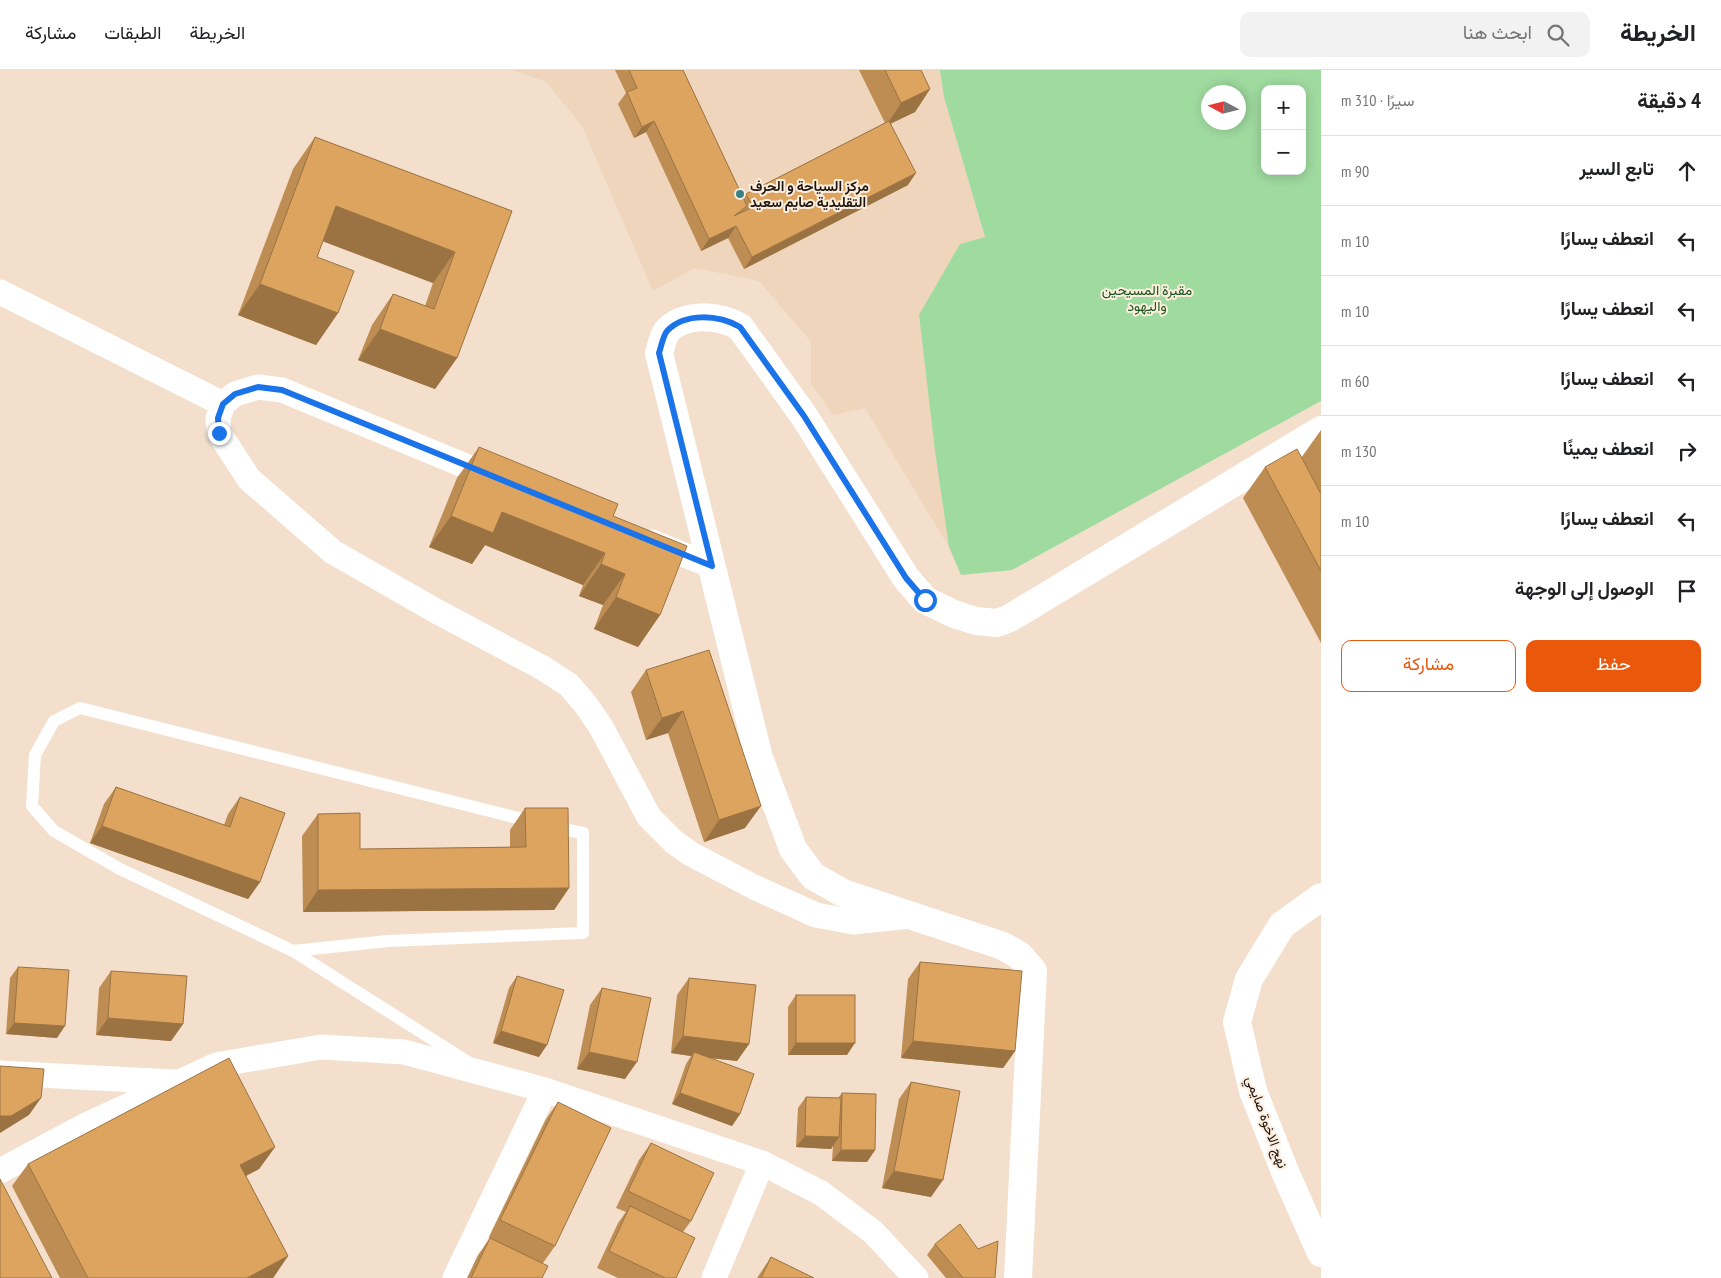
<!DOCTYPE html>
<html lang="ar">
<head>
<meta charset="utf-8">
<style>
  :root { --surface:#fff; --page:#f2f2f2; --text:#202124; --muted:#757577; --line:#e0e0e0; --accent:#ea580c }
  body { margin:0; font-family:"PT Sans Narrow",Vazirmatn,sans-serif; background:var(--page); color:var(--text); direction:rtl }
  .controls { position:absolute; right:15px; top:15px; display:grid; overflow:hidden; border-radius:10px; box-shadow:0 2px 12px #0003 }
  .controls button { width:45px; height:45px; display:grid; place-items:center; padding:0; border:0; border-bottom:1px solid var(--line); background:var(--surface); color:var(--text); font:25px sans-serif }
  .compass { position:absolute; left:1201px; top:15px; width:45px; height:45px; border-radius:50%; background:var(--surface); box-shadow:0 2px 12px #0003; rotate:277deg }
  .stop { position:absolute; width:15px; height:15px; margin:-11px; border:4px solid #1a73e8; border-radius:50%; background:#fff }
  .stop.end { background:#1a73e8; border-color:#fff; box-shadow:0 1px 5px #0008 }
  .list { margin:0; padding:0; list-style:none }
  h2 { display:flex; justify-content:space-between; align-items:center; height:65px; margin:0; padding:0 20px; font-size:21px }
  h2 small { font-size:16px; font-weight:400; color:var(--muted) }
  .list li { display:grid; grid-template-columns:32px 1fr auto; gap:15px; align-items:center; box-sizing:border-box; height:70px; padding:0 20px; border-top:1px solid var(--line) }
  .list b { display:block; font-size:19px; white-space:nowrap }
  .list em { font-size:16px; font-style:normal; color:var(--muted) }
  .actions { display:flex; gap:10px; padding:15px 20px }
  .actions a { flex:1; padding:11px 0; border:1px solid var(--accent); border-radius:10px; text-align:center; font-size:18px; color:var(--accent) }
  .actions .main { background:var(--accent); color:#fff }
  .icon { flex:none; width:28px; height:28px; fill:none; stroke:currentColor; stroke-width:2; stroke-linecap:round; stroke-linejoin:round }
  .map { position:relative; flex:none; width:1321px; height:1208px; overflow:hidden; direction:ltr }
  header { display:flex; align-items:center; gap:30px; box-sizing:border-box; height:70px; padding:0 25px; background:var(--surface); border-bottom:1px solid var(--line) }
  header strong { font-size:24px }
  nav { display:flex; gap:28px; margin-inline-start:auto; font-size:18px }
  .search { width:350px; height:45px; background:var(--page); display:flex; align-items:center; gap:12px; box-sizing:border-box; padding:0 18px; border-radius:10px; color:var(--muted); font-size:19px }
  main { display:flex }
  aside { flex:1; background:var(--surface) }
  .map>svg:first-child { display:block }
</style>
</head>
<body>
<header>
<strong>الخريطة</strong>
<div class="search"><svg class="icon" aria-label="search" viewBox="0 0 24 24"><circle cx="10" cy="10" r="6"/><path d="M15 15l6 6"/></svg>ابحث هنا</div>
<nav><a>الخريطة</a><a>الطبقات</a><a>مشاركة</a></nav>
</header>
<main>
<aside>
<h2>4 دقيقة<small>سيرًا · 310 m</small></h2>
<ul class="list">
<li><svg class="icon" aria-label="ahead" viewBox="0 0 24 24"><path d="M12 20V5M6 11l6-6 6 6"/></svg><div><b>تابع السير</b></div><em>90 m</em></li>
<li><svg class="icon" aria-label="left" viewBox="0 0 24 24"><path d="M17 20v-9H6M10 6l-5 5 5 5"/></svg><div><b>انعطف يسارًا</b></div><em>10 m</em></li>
<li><svg class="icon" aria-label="left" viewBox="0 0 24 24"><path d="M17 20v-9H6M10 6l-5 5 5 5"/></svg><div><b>انعطف يسارًا</b></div><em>10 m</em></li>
<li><svg class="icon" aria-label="left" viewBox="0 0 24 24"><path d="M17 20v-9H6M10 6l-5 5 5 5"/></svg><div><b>انعطف يسارًا</b></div><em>60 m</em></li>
<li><svg class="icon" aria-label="right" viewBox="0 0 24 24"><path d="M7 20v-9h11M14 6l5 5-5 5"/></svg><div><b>انعطف يمينًا</b></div><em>130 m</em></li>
<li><svg class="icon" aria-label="left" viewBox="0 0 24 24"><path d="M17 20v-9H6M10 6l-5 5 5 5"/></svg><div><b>انعطف يسارًا</b></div><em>10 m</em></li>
<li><svg class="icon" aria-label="arrive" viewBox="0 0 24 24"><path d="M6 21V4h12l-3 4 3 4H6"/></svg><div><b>الوصول إلى الوجهة</b></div></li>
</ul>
<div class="actions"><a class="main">حفظ</a><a>مشاركة</a></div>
</aside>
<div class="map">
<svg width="1321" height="1208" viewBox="0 0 1321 1208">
  <rect width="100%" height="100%" fill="#f3dfcc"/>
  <polygon fill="#eed5bc" points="513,0 940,0 944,27 985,167 960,174 919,246 935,381 949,477 865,338 833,345 811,314 811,272 759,211 695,198 653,221 582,56 546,12"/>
  <path fill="#9fda9f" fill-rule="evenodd" d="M940,0H1321V331L1012,500L961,505L949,477L935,381L919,245L960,174L985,167L944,27ZM1265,19H1302V101H1265ZM1208,22H1238V52H1208Z"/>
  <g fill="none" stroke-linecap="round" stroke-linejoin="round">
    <g stroke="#fff" stroke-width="12">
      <polyline points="293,881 388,871 583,863 583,763 553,757"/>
      <polyline points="468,992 293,881 120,799 54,761 32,736 35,685 54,651 80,638 534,752"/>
    </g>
    <g stroke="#fff" stroke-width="25">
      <polyline points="0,222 223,334"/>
      <polyline points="497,409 282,320 258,317 235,324 223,334 218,348 219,363 249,409 333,482 436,541 543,598 569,615 586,635 601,657 649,747 674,772 691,784 754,817 816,845 853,852 910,846"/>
      <polyline points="652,472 712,496"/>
      <polyline points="0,1003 174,1012"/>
      <polyline points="0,1101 86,1055 216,995 321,977 404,982 545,1020 762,1093 821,1123 873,1162 916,1208"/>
      <polyline points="455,1208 545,1020"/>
      <polyline points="714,1208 762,1093"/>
    </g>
    <path stroke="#fff" stroke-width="28" d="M1018,1208L1033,901L1019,885L1003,876L843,823L813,806L793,779L759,688L659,283C661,277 663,266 667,261C685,242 719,245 740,257L804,346L906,508L925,530L954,544L976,551L997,553L1010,548L1321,360"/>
    <polyline stroke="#fff" stroke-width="28" points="1321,827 1282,855 1249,909 1237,952 1253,1021 1286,1104 1321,1183"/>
  </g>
  <g fill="#be8d53">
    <polygon points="615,0 683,0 743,128 746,124 885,53 859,0 921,0 930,19 915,42 891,53 908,115 744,199 728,168 701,181 646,62 634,68 618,34 626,23"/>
    <polygon points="315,67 512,141 457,288 435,319 358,290 372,255 393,224 425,236 433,213 323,171 317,187 338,243 316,275 238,245 293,99"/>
    <polygon points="1321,360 1321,573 1243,428 1265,397 1301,388"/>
    <polygon points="479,377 613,446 660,545 638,577 594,559 603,535 579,526 583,515 485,475 472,494 429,477 457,408"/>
    <polygon points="709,580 745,758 704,772 668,663 646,670 631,622 646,600"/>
    <polygon points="116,717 224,755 228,744 240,727 260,812 248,829 90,773 104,734"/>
    <polygon points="525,738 569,818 554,840 303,842 302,766 318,744 360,779 510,777 510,760"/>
    <polygon points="920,892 1015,981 1003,998 901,988 908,909"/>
    <polygon points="18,897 57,968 6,964 10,908"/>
    <polygon points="111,901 183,954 171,971 96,965 99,918"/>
    <polygon points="517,906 539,987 493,973 509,918"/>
    <polygon points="689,908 749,974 737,991 710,988 740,1044 732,1056 672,1034 686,994 691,986 671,983 677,925"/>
    <polygon points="602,918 625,1009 577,999 590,935"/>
    <polygon points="796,925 847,985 788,985 788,937"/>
    <polygon points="911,1012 931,1127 882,1118 899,1029"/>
    <polygon points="842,1023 875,1080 867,1092 832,1091 833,1076 831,1079 796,1077 798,1038 806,1027 838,1028"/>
    <polygon points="558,1032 555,1176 543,1193 542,1208 467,1208 478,1185 490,1168 489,1167 546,1049"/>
    <polygon points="651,1073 691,1151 683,1162 676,1208 618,1208 597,1198 618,1153 626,1142 616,1138 639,1090"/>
    <polygon points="275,1077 259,1099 246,1106 288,1186 273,1208 60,1208 12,1116 28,1094"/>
    <polygon points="935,1174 995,1208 946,1208 927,1185"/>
    <polygon points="771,1187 814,1208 757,1208"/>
  </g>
  <g fill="#9b7343">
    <polygon points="930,19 915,42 886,56 901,33"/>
    <polygon points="654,51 646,62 634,68 642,57"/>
    <polygon points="916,103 908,115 744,199 752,187"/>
    <polygon points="336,136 455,182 433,213 314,168"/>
    <polygon points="736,156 728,168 701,181 709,169"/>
    <polygon points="260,214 338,243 316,275 238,245"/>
    <polygon points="380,259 457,288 435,319 358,290"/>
    <polygon points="502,442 605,483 583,515 485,475 472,494 429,477 451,446"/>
    <polygon points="601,494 625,504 603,535 579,526"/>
    <polygon points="616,527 660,545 638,577 594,559"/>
    <polygon points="683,641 668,663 646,670 662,648"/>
    <polygon points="761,736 745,758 704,772 719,750"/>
    <polygon points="102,756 260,812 248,829 90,773"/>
    <polygon points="569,818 554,840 303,842 318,820"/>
    <polygon points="108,948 183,954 171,971 96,965"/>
    <polygon points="14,953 65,956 57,968 6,964"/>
    <polygon points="501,961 547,975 539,987 493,973"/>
    <polygon points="683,966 749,974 737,991 692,986 694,982 691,986 671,983"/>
    <polygon points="913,971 1015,981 1003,998 901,988"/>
    <polygon points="796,973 855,973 847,985 788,985"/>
    <polygon points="589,982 637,992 625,1009 577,999"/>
    <polygon points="680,1023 740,1044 732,1056 672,1034"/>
    <polygon points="41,1028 29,1045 0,1063 0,1046"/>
    <polygon points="805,1066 839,1067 831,1079 796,1077"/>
    <polygon points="275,1077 259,1099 225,1117 240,1095"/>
    <polygon points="841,1080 875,1080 867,1092 832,1091"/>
    <polygon points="894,1101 943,1110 931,1127 882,1118"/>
    <polygon points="288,1186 273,1208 247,1208"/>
  </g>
  <g fill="#dda460" stroke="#9b7343">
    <polygon points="629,0 683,0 747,136 734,146 753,137 746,124 889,51 916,103 752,187 736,156 709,169 654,51 642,57 627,22 637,18"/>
    <polygon points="885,0 921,0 930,19 901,33"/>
    <polygon points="315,67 512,141 457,288 380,259 393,224 434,239 455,182 336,136 317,187 354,201 338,243 260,214"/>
    <polygon points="479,377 618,434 613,446 687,476 660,545 616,527 625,504 601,494 605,483 502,442 493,463 451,446"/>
    <polygon points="1297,379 1321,424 1321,501 1265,397"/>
    <polygon points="709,580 761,736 719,750 683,641 662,648 646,600"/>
    <polygon points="116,717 230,757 240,727 285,743 260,812 102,756"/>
    <polygon points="525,738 568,738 569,818 318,820 318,744 360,743 360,779 526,777"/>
    <polygon points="920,892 1022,901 1015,981 913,971"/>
    <polygon points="18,897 69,900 65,956 14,953"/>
    <polygon points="111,901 187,906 183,954 108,948"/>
    <polygon points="517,906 564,920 547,975 501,961"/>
    <polygon points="689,908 756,915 749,974 683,966"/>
    <polygon points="602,918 651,928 637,992 589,982"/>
    <rect x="796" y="925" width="59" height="48"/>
    <polygon points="694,982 754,1004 740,1044 680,1023"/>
    <polygon points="229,988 275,1077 240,1095 288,1186 247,1208 88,1208 28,1094"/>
    <polygon points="0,996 44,999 41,1028 11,1046 0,1046"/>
    <polygon points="911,1012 960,1021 943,1110 894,1101"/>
    <polygon points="842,1023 876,1024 875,1080 841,1080"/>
    <polygon points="806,1027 841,1028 839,1067 805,1066"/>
    <polygon points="558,1032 611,1058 555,1176 500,1150"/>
    <polygon points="651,1073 714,1103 691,1151 628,1121"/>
    <polygon points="0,1109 52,1208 0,1208"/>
    <polygon points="630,1136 695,1168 676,1208 665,1208 609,1181"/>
    <polygon points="960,1154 978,1179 998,1171 995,1208 963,1208 935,1174"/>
    <polygon points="490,1168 548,1196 542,1208 471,1208"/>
    <polygon points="771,1187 814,1208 761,1208"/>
  </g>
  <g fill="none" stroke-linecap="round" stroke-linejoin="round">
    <path stroke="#1a73e8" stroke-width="6" d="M219,363L218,348L223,334L235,324L258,317L282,320L712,496L659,283C661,277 663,266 667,261C685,242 719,245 740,257L804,346L906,508L925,530"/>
  </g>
  <circle fill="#3a8288" stroke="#fdedde" stroke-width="2" cx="740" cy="124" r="5"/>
  <g text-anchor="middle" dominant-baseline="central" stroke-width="4" stroke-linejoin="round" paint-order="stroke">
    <g font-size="14" font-weight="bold" fill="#1e1710" stroke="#fdedde" text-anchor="start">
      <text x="750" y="116">مركز السياحة و الحرف<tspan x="750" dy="16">التقليدية صايم سعيد</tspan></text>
    </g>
    <g font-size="14" fill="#17571c" stroke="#fdedde">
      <text x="1147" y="220">مقبرة المسيحين<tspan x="1147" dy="16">واليهود</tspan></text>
    </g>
    <g font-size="14" fill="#1e1710" stroke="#fdedde">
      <text transform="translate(1267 1052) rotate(70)">نهج الاخوة صايمي</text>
    </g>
  </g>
</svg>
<div class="controls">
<button>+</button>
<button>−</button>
</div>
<svg class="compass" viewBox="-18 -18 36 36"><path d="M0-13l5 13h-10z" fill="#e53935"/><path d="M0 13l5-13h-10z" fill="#757577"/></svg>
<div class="stop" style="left:925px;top:530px"></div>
<div class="stop end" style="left:219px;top:363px"></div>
</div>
</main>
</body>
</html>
